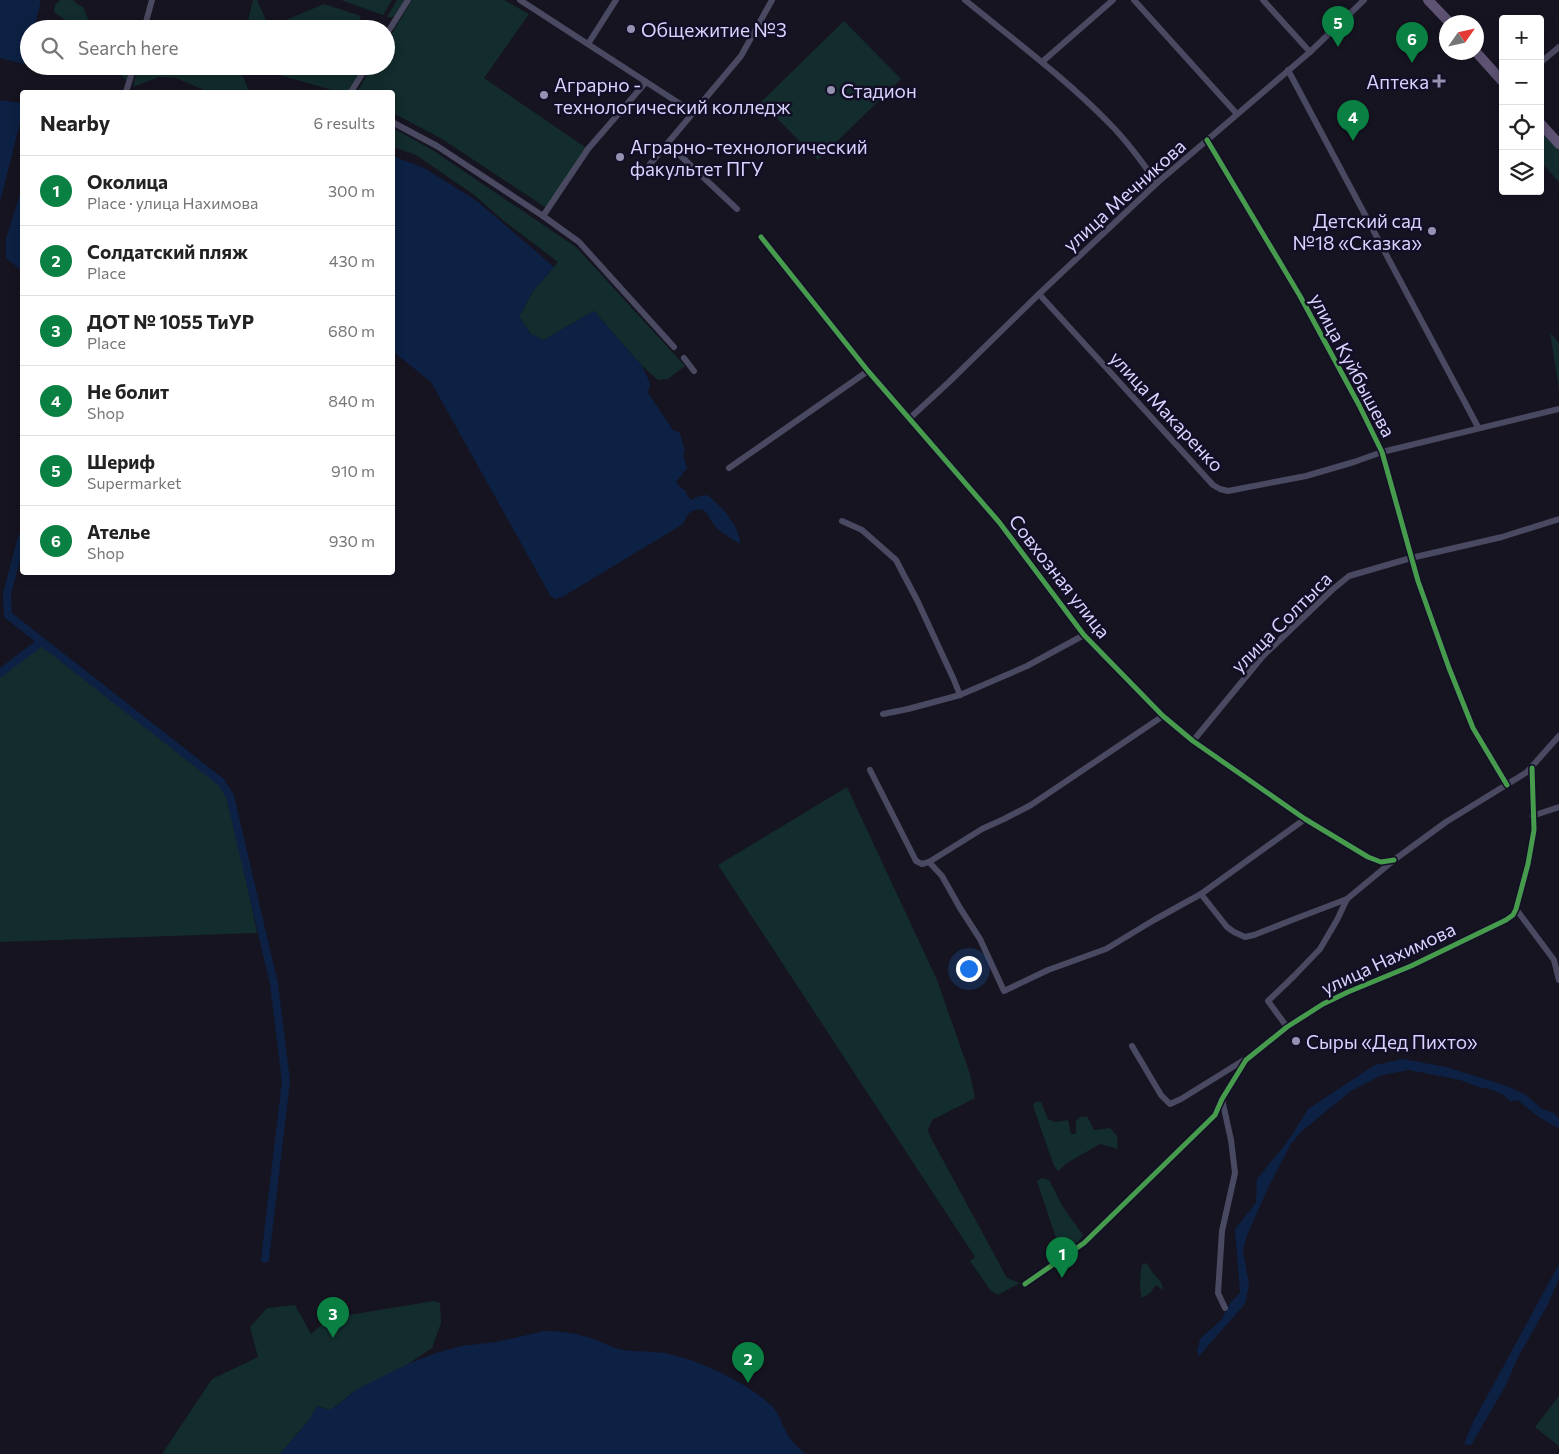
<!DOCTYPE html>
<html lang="en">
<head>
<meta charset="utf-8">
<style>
  :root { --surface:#fff; --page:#f2f2f2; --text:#222; --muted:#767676; --line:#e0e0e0; --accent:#0b8043 }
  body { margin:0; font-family:Commissioner,sans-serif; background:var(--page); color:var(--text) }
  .controls { position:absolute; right:15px; top:15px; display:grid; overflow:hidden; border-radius:5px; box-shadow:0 2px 12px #0003 }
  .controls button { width:45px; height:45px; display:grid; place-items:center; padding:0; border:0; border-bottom:1px solid var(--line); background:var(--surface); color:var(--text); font:25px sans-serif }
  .compass { position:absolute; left:1439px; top:15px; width:45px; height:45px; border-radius:50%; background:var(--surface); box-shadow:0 2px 12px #0003; rotate:56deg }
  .you { position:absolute; left:968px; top:968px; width:18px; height:18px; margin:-12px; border:4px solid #fff; border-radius:50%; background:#1a73e8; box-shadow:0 0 0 8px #1a73e833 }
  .badge { display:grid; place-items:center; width:32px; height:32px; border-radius:50%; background:var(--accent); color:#fff; font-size:16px; font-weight:700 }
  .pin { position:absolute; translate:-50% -41px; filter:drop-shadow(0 1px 2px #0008) }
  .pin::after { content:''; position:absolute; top:26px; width:18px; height:15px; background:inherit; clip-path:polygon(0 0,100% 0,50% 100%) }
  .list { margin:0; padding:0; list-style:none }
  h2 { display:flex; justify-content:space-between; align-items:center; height:65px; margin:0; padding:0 20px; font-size:21px }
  h2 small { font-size:16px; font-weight:400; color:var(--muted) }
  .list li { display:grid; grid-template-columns:32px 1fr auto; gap:15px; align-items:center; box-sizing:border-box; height:70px; padding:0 20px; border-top:1px solid var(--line) }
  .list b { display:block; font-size:19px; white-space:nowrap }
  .list p { margin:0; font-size:16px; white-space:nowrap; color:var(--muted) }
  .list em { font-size:16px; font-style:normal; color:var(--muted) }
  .icon { flex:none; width:28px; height:28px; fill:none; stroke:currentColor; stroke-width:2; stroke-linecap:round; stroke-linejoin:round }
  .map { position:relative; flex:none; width:1559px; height:1454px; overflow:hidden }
  .search { position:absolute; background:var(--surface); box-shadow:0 2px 12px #0003; left:20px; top:20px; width:375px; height:55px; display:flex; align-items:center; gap:12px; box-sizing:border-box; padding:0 18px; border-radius:28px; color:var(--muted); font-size:19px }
  .panel { position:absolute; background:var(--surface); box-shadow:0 2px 12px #0003; left:20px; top:90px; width:375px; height:485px; border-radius:5px }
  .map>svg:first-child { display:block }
</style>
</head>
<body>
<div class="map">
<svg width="1559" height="1454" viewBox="0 0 1559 1454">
  <rect width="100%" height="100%" fill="#161421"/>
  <g fill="#132c2d">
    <polygon points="60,0 73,0 77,4 83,7 89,21 109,29 73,29 72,25 54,12 55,5"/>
    <polygon points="253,0 257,0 270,29 246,29"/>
    <polygon points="341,0 392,0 383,15"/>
    <path d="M397,0H404C400,7 397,20 387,17Z"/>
    <polygon points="412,0 504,0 529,14 484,78 588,149 548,209 442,139 393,113 392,92 357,92 372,66 386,66 386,43"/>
    <polygon points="324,4 361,16 359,22 340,22 324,29 279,29 281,22"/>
    <polygon points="844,21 901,79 818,160 761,102"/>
    <polygon points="374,22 382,25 386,29 343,29 360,28"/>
    <polygon points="98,66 129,66 127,81 116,69 99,68"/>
    <polygon points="138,66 182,66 195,71 216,66 233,66 244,78 248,89 243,92 214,92 204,90 176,78 159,77 133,87"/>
    <polygon points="267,66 365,66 349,92 339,92 265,71"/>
    <polygon points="1540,123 1559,144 1559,182 1540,161"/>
    <polygon points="393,128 434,151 576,247 685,366 668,379 658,380 642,366 594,311 544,340 531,334 519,317 533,291 558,262 504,221 473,194 416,155 393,147"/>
    <polygon points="1550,332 1559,343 1559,389"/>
    <polygon points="41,642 221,782 230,796 257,933 0,942 0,673"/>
    <polygon points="847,787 937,980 970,1074 975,1098 932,1120 928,1130 931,1138 1007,1278 1020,1283 998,1295 991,1291 970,1261 975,1257 718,865"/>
    <polygon points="1035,1102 1041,1102 1048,1119 1055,1122 1068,1120 1071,1134 1076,1134 1076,1121 1080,1117 1087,1116 1094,1130 1110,1128 1117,1136 1118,1149 1100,1144 1067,1163 1058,1171 1054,1166 1033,1106"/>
    <polygon points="1042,1178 1049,1180 1063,1207 1083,1235 1079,1241 1062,1251 1060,1250 1037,1181"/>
    <path d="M1146,1263C1150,1266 1150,1270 1153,1273C1158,1279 1163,1282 1163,1290L1156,1285L1150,1293L1142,1298C1139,1293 1140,1271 1142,1265Z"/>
    <polygon points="434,1301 440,1303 441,1323 432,1348 408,1364 352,1393 332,1409 326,1409 319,1406 309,1420 280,1454 162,1454 212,1379 258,1357 250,1327 267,1308 295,1305 311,1334 330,1318"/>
    <polygon points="1559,1396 1559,1446 1535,1427"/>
  </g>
  <g fill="#0d2144">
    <polygon points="0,0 41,0 34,29 29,29 29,47 24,64 0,58"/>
    <polygon points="0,100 21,103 22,105 22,115 0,202"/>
    <path d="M393,156L424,168L477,201L554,267L533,291L519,317L531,334L544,340L594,311L642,366L650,383L648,393L673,430L680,433L685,452L683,455L687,468L676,482L681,488L685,490L687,496L692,500L699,496L707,495C721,505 740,526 740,544C730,538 718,531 712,522C709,518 708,512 702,510C697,508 692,511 688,514L683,524L564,596L556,599L550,595L431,382L396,354L393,353Z"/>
    <polygon points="22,187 22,271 6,258 6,239"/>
    <path d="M1403,1059L1446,1067L1507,1086L1526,1095L1542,1109L1554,1113L1559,1118V1128C1544,1122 1529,1110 1518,1100L1510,1101L1504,1095L1493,1090L1479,1087L1460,1080L1409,1070L1382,1075L1351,1091L1330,1108L1301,1132L1291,1144L1269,1186L1247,1235L1243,1250L1249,1285L1245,1304L1199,1356L1197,1352L1200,1339L1221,1320L1231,1302L1240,1293L1235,1229L1256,1203L1257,1179L1288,1141L1308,1109L1375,1065Z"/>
    <polygon points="1559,1264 1559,1279 1547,1306 1518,1357 1506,1385 1471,1445 1465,1444 1465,1441 1473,1422"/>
    <path d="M545,1331C560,1331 575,1333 590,1338C599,1340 606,1345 615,1348C631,1353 648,1350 664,1353C698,1359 748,1383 773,1407C779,1414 781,1422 785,1430C790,1440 797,1447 805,1454H280L309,1420L317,1406L326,1409H332L359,1388L408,1364L439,1352L462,1346L496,1342Z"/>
  </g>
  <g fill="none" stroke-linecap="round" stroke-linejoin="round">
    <g stroke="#0d2144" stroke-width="8">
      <polyline points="22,537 7,594 8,615 221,782 230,796 274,984 286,1081 265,1259"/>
      <polyline points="0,673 41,642"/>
    </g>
    <g stroke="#4a4962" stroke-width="6">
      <polyline points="520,0 694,113"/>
      <path d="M965,0C1014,40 1065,78 1109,123C1127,141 1142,162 1157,183"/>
      <polyline points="1134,0 1237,114"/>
      <polyline points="1263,0 1310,52"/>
      <polyline points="144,29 152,0"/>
      <polyline points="386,35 408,0"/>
      <polyline points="588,44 616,0"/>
      <polyline points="1042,62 1113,0"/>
      <polyline points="1540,63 1559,47"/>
      <polyline points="1288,70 1478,427"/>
      <polyline points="126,92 134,66"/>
      <polyline points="351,92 367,66"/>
      <polyline points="392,122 437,146 543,216 579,242 674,347"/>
      <polyline points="1207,140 1300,296 1359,405 1382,452 1418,581 1449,668 1473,728 1507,785"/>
      <polyline points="668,144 737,209"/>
      <polyline points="650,164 741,56 772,0"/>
      <polyline points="543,216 588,149 646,82"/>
      <polyline points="761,237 868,371 999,522 1084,635 1163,716 1193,741 1305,819 1368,857 1381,862 1394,860"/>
      <polyline points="1039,294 1213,485 1220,489 1228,491 1306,476 1354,462 1382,452 1559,409"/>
      <polyline points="684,358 694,371"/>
      <polyline points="910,418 949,382 1039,294 1157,183 1310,52 1364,0"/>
      <polyline points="729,468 868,371"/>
      <polyline points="842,521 862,530 896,560 918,602 954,680 960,695"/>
      <polyline points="883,714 908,709 960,695 1027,666 1084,635"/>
      <polyline points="1193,741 1263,656 1332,590 1349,576 1411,558 1502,537 1559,519"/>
      <polyline points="870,770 916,861 922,864 929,862 942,876 960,908 980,939 1004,991 1048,970 1106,949 1154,920 1201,894 1305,819"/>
      <polyline points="1532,816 1559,807"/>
      <polyline points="929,862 982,829 1004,819 1031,805 1163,716"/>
      <polyline points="1201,894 1227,927 1234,932 1245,937 1254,935 1292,920 1347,899"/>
      <polyline points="1516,909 1554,960 1559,980"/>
      <polyline points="1287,1027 1268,1001 1294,976 1320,949 1337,920 1347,899 1394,860 1446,822 1527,772 1559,736"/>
      <polyline points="1132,1046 1161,1095 1170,1104 1181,1099 1244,1060"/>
      <polyline points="1222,1099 1231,1140 1235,1173 1222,1231 1218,1293 1225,1308"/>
      <polyline points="1025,1284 1084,1243 1215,1115 1222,1099 1246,1060 1287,1027 1323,1004 1348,992 1411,966 1506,920 1513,915 1516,909 1528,864 1534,830 1532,768"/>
    </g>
    <g stroke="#5e5373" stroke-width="10">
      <polyline points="1428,0 1449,22"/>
      <polyline points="1476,52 1503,82"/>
      <polyline points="1540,123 1559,144"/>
    </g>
    <defs>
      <g id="cycleway">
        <polyline points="1207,140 1300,296 1359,405 1382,452 1418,581 1449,668 1473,728 1507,785"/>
        <polyline points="761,237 868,371 999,522 1084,635 1163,716 1193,741 1305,819 1368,857 1381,862 1394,860"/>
        <polyline points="1025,1284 1084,1243 1215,1115 1222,1099 1246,1060 1287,1027 1323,1004 1348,992 1411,966 1506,920 1513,915 1516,909 1528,864 1534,830 1532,768"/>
      </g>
    </defs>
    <use href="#cycleway" stroke="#130f26" stroke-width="8"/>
    <use href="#cycleway" stroke="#469c4c" stroke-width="5"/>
  </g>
  <g fill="#9591b1" stroke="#130f26" stroke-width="2">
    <circle cx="631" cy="29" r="5"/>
    <path d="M1436.5 73.5h5v5h5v5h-5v5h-5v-5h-5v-5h5z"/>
    <circle cx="831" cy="90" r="5"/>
    <circle cx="544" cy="95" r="5"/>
    <circle cx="620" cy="157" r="5"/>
    <circle cx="1432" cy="231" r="5"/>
    <circle cx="1296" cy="1041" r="5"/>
  </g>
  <g text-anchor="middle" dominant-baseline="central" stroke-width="5" stroke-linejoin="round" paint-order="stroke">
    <g font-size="19" fill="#d9d4ff" stroke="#130f26" text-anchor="start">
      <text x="641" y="29">Общежитие №3</text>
      <text x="1429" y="81" text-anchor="end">Аптека</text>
      <text x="554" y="84">Аграрно -<tspan x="554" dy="22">технологический колледж</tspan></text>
      <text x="841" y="90">Стадион</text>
      <text x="630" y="146">Аграрно-технологический<tspan x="630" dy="22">факультет ПГУ</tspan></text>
      <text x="1422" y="220" text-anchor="end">Детский сад<tspan x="1422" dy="22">№18 «Сказка»</tspan></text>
      <text x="1306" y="1041">Сыры «Дед Пихто»</text>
    </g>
    <g font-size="19" fill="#d9d4ff" stroke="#130f26">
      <text transform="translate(1124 195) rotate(-42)">улица Мечникова</text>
      <text transform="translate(1353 365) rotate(62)">улица Куйбышева</text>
      <text transform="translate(1167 411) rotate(47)">улица Макаренко</text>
      <text transform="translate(1060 576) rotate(52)">Совхозная улица</text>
      <text transform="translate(1281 622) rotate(-45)">улица Солтыса</text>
      <text transform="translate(1388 958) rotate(-25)">улица Нахимова</text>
    </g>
  </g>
</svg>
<div class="controls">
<button>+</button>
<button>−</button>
<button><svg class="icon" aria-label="locate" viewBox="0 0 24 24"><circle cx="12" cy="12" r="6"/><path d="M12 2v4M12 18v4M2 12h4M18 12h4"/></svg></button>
<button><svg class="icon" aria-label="layers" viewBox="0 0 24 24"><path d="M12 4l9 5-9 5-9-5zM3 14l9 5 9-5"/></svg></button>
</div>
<svg class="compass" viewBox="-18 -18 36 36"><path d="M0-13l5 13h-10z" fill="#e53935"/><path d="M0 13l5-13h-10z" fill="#767676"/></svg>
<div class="you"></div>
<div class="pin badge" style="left:1062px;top:1278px">1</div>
<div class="pin badge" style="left:748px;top:1383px">2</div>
<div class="pin badge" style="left:333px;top:1338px">3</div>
<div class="pin badge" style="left:1353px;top:141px">4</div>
<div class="pin badge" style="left:1338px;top:47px">5</div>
<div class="pin badge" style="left:1412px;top:63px">6</div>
<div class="search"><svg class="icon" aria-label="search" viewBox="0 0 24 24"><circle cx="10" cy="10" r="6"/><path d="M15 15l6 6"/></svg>Search here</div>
<section class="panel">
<h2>Nearby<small>6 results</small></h2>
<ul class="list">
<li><span class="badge">1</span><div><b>Околица</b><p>Place · улица Нахимова</p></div><em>300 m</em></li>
<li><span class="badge">2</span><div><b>Солдатский пляж</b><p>Place</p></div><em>430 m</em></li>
<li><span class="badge">3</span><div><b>ДОТ № 1055 ТиУР</b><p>Place</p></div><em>680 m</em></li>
<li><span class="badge">4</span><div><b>Не болит</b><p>Shop</p></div><em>840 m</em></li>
<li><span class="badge">5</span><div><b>Шериф</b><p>Supermarket</p></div><em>910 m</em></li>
<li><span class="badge">6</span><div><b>Ателье</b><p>Shop</p></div><em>930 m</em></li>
</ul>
</section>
</div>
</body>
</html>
